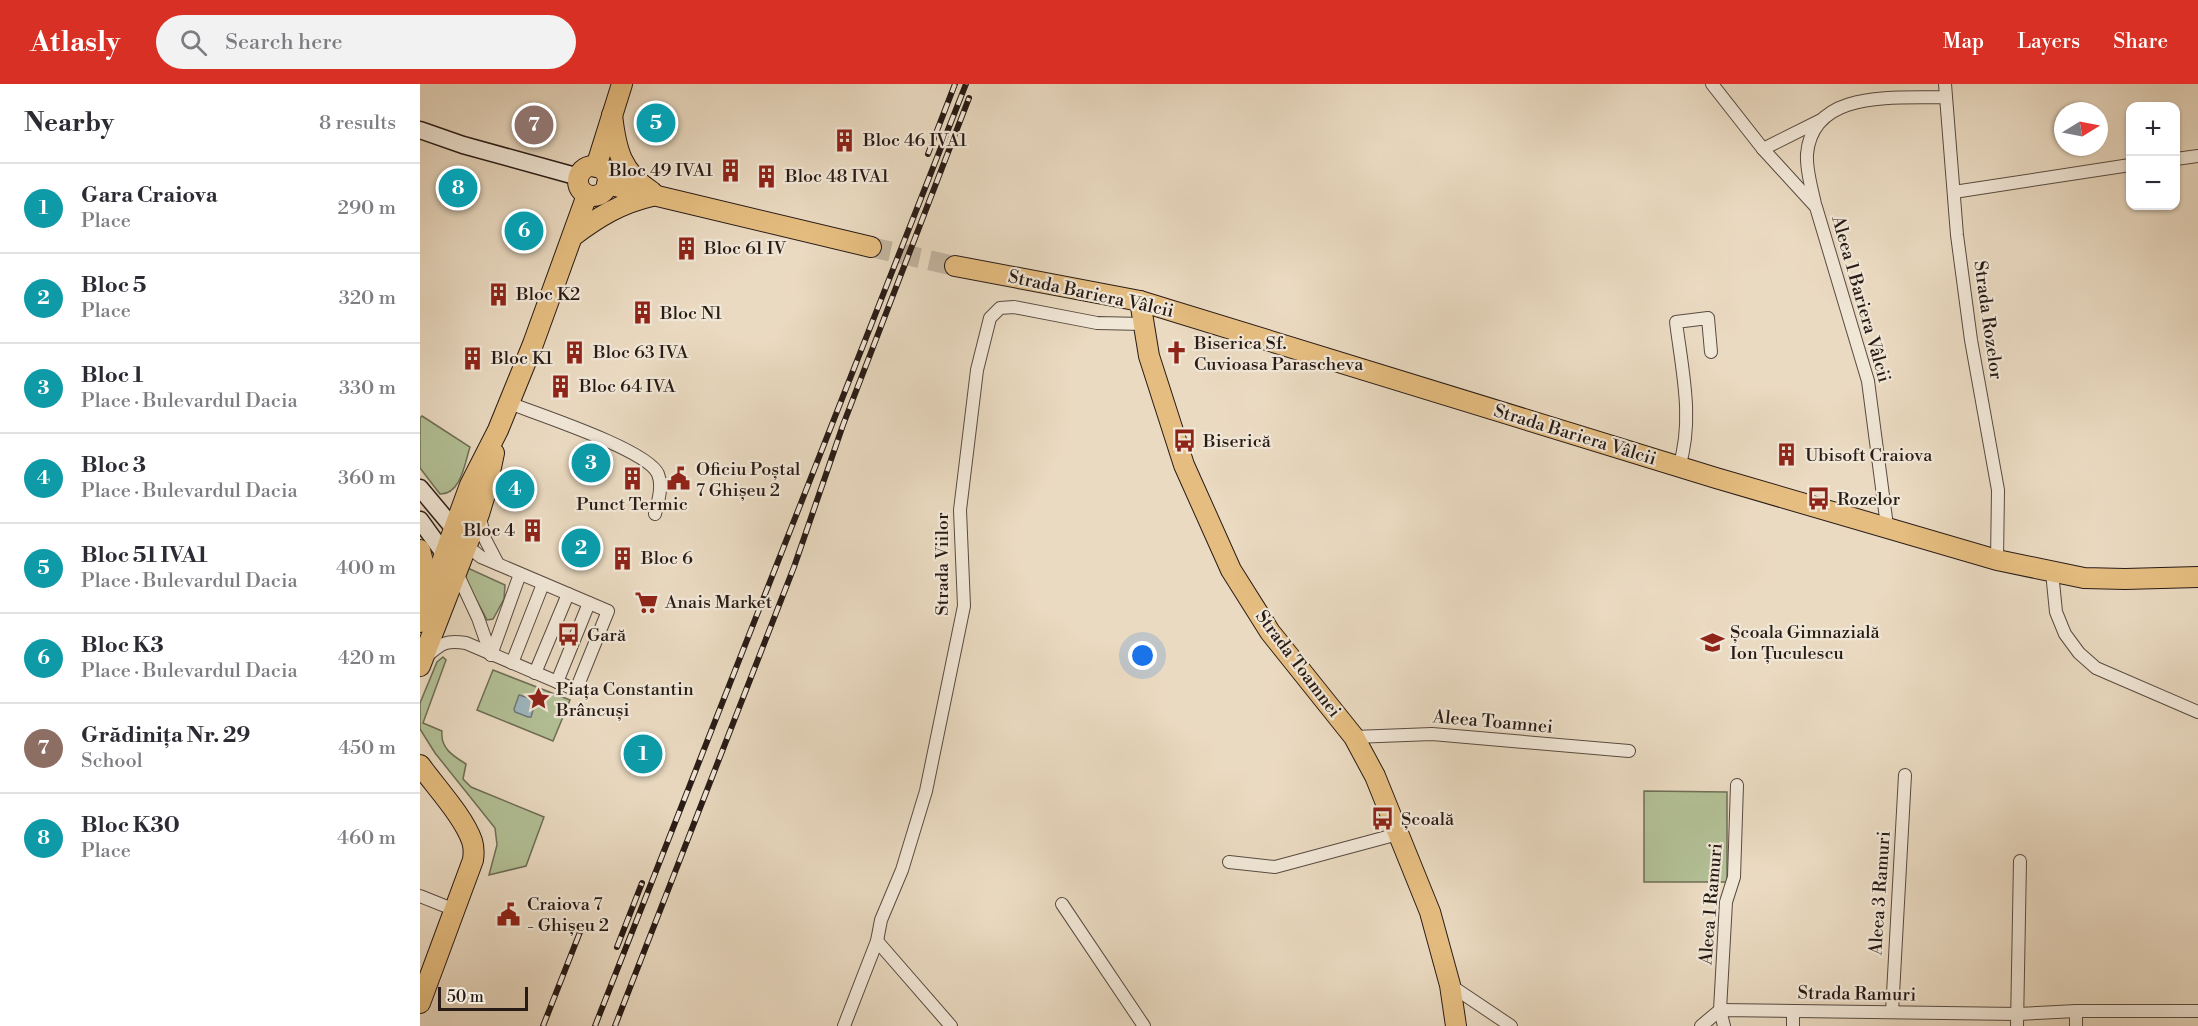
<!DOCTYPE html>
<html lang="en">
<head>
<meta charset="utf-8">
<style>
  :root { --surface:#fff; --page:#f2f2f3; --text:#2b2b33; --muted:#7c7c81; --line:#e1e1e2; --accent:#d93025 }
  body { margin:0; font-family:"Libre Bodoni",serif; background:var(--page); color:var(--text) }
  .controls { position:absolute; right:18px; top:18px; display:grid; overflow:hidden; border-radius:12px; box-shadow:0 2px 4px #0004 }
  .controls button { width:54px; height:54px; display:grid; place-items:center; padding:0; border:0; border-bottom:2px solid var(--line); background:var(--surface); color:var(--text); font:30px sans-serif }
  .compass { position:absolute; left:1634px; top:18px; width:54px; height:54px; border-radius:50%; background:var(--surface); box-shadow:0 2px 4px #0004; rotate:80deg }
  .scale { position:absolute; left:18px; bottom:15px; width:90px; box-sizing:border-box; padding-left:6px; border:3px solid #281b16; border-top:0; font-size:16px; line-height:21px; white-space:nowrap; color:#281b16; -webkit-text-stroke:4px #f1e7d7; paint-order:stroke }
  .you { position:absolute; left:723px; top:572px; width:21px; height:21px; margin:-15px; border:4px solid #fff; border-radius:50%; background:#1a73e8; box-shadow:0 0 0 9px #1a73e833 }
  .badge { display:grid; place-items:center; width:39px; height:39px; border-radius:50%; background:var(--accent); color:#fff; font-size:20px; font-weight:700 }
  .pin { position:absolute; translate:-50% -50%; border:3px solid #fff; box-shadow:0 2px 6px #0006 }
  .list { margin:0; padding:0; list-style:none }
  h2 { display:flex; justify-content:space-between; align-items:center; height:78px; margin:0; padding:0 24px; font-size:26px }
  h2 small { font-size:20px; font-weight:400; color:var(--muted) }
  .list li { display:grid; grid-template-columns:39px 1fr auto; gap:18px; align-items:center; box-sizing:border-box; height:90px; padding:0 24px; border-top:2px solid var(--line) }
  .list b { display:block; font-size:22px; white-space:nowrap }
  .list p { margin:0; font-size:20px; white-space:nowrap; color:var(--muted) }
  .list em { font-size:20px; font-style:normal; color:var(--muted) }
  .icon { flex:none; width:33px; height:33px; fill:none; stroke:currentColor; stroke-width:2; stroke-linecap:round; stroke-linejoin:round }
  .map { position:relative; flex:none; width:1778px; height:942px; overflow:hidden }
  header { display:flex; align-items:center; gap:36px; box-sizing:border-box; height:84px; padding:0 30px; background:var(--accent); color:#fff }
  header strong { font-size:28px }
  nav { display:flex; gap:33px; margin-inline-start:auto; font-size:21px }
  .search { width:420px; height:54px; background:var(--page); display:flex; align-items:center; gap:15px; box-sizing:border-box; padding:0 21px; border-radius:33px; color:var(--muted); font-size:22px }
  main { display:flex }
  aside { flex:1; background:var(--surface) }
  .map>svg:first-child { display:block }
</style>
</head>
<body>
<header>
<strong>Atlasly</strong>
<div class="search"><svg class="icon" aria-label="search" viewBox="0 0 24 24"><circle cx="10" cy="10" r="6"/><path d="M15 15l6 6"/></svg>Search here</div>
<nav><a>Map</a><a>Layers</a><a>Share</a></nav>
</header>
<main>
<aside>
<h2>Nearby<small>8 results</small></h2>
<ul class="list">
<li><span class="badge" style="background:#0f9aa8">1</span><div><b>Gara Craiova</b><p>Place</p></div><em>290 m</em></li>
<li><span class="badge" style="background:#0f9aa8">2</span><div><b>Bloc 5</b><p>Place</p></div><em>320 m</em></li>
<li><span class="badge" style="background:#0f9aa8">3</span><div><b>Bloc 1</b><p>Place · Bulevardul Dacia</p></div><em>330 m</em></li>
<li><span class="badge" style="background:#0f9aa8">4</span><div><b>Bloc 3</b><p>Place · Bulevardul Dacia</p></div><em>360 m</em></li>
<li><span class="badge" style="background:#0f9aa8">5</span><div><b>Bloc 51 IVA1</b><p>Place · Bulevardul Dacia</p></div><em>400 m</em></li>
<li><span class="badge" style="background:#0f9aa8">6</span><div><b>Bloc K3</b><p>Place · Bulevardul Dacia</p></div><em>420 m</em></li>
<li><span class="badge" style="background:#8d6e63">7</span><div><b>Grădinița Nr. 29</b><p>School</p></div><em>450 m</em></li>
<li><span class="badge" style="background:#0f9aa8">8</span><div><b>Bloc K30</b><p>Place</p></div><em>460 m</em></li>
</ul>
</aside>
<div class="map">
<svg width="1778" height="942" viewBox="0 0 1778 942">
  <rect width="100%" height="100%" fill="#eadac1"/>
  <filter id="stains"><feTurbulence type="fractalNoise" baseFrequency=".00333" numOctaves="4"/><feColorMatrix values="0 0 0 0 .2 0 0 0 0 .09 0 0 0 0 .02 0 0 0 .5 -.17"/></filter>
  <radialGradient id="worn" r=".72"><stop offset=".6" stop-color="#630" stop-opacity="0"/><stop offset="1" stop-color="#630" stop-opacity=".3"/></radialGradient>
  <g fill="#b3c096" stroke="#6e6e56" stroke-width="1.5">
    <path d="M2,332L50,363C45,378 41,411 20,410L0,384V334Z"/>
    <polygon points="46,485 50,485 85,501 84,515 73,535 67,536 65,532 44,493"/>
    <path d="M23,573L26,576L3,639L22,647C20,664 33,672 46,680L43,695L51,703L124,733L106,782L69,791L77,761L75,744L15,669L0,645V619L17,578Z"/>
    <polygon points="73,586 150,616 133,657 57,626"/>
    <polygon points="1224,707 1307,708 1307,798 1224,798"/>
  </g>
  <polygon fill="#9eb7bf" stroke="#6f797b" stroke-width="1.5" points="99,611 116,616 111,633 108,633 95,628 94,625"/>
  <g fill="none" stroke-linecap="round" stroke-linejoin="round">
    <polyline stroke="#c3b49f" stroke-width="20" stroke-dasharray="20 10" stroke-linecap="butt" points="451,163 535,182"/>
    <defs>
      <g id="street">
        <polyline points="1292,0 1343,65 1396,123 1448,297 1467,442"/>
        <polyline points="1525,0 1537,151 1551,256 1578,406 1577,476"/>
        <polyline points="1343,65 1401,36"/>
        <polyline points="1756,75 1778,72"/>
        <polyline points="1534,108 1710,81"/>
        <path d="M1395,120C1392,105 1386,87 1387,70C1393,4 1477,15 1525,13"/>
        <path d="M89,319C117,330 228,366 238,390C243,402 238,418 235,430"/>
        <path d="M1259,383C1274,336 1262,286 1256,238L1288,234L1291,268"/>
        <polyline points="60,434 65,455 78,480"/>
        <polyline points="1632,488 1636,528 1645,550 1659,569 1676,584 1778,628"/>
        <polyline points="37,489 58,534 71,571"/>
        <polyline points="71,571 100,490"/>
        <path d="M7,572C22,559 26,556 46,559L156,606L188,527L61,473L47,462"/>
        <polyline points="92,579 123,500"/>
        <polyline points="115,589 148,510"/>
        <polyline points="137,598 169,519"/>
        <polyline points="934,653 1012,650 1209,667"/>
        <polyline points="809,778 855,783 978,750"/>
        <polyline points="0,812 35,826"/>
        <polyline points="642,820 724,942"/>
        <polyline points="457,857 531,942"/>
        <polyline points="1030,901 1091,942"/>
        <polyline points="1472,928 1485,691"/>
        <polyline points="424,942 457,857 461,836 482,786 506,707 544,522 540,426 557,286 570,234 580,224 594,223 677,239 724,240"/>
        <polyline points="1281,942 1300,926 1598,930 1656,927 1778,927"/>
        <polyline points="1304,942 1300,926 1306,818 1314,793 1317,701"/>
        <polyline points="1373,942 1373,927"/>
        <polyline points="1597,942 1600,777"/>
        <polyline points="1656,942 1656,927"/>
      </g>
      <g id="secondary">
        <polyline points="0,46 43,61 159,93"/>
        <polyline points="0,404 40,452"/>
        <polyline points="0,436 31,479"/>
      </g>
      <g id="primary">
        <path d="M192,31C196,66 201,88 232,108"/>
        <circle cx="173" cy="97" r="15"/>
        <polyline points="176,83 202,0"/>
        <polyline points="187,100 451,163"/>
        <path d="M153,152C178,133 201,119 232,112"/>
        <polyline points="535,182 720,217 1296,394 1577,476 1664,494 1705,495 1778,493"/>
        <polyline points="720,217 729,272 764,381 811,486 850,548 934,653 955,692 1010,828 1030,901 1036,942"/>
        <polyline points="0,466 6,490 5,508"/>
        <polyline points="0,538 50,401 78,346 113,260 167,111"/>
        <polyline points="0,582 59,430 66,407 74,369"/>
        <path d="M0,681C15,702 44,733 52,757C54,763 54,769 53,776L0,919"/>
      </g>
    </defs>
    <use href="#street" stroke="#584b41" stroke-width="14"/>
    <use href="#secondary" stroke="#281b16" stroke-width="19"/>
    <use href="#primary" stroke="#281b16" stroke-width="22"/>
    <use href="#street" stroke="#f1e7d7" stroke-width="12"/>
    <use href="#secondary" stroke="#f1e7d7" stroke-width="16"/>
    <use href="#primary" stroke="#e5bd80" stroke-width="20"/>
    <defs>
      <g id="rail">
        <polyline points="508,70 535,0"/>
        <polyline points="197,863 222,799"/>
        <polyline points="123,942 162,843"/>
        <polyline points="175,942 546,0"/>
        <polyline points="195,942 374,483 423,341 549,14"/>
      </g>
    </defs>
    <use href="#rail" stroke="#281b16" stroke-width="6"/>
    <use href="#rail" stroke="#f1e7d7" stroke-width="4" stroke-dasharray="11" stroke-linecap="butt"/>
  </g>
  <defs>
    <symbol id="building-bare" viewBox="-9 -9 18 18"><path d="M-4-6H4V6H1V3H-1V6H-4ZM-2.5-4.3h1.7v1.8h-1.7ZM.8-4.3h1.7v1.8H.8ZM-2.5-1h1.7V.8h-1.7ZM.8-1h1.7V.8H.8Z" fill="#8f2418" stroke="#f1e7d7" stroke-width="2.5" paint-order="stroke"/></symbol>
    <symbol id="church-bare" viewBox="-9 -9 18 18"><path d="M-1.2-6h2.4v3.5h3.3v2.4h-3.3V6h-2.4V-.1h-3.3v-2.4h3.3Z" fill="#8f2418" stroke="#f1e7d7" stroke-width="2.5" paint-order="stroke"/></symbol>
    <symbol id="bus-bare" viewBox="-9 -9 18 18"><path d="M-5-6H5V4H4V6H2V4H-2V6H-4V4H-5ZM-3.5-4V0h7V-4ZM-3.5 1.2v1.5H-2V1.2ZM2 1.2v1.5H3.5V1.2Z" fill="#8f2418" stroke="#f1e7d7" stroke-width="2.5" paint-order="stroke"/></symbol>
    <symbol id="civic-bare" viewBox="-9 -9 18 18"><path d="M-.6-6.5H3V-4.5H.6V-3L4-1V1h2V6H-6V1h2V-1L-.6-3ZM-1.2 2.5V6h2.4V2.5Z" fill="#8f2418" stroke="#f1e7d7" stroke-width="2.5" paint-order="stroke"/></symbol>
    <symbol id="supermarket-bare" viewBox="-9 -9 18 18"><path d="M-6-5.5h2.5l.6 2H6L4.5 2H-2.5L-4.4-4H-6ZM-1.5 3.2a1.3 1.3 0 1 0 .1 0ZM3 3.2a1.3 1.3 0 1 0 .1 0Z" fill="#8f2418" stroke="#f1e7d7" stroke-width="2.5" paint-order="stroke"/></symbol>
    <symbol id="school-bare" viewBox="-9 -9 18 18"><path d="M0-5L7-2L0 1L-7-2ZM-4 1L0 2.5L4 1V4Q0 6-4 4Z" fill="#8f2418" stroke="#f1e7d7" stroke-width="2.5" paint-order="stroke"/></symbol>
    <symbol id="sight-bare" viewBox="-9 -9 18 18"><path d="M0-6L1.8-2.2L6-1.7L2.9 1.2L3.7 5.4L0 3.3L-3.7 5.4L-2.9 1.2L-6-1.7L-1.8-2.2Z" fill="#8f2418" stroke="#f1e7d7" stroke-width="2.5" paint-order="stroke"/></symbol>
  </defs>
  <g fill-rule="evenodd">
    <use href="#building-bare" x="408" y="40" width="33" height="33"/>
    <use href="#building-bare" x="294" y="70" width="33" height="33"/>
    <use href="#building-bare" x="330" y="76" width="33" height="33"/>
    <use href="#building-bare" x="250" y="148" width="33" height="33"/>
    <use href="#building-bare" x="62" y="194" width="33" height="33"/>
    <use href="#building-bare" x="206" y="212" width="33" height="33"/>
    <use href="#building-bare" x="138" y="252" width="33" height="33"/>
    <use href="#church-bare" x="740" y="252" width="33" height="33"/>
    <use href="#building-bare" x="36" y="258" width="33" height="33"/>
    <use href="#building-bare" x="124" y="286" width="33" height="33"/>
    <use href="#bus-bare" x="748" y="340" width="33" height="33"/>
    <use href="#building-bare" x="1350" y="354" width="33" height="33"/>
    <use href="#building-bare" x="196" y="378" width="33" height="33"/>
    <use href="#civic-bare" x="242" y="378" width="33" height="33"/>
    <use href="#bus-bare" x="1382" y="398" width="33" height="33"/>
    <use href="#building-bare" x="96" y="430" width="33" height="33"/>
    <use href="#building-bare" x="186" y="458" width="33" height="33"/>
    <use href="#supermarket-bare" x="210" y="502" width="33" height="33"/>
    <use href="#bus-bare" x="132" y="534" width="33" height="33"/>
    <use href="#school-bare" x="1276" y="542" width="33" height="33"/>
    <use href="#sight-bare" x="102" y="598" width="33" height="33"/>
    <use href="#bus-bare" x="946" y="718" width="33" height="33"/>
    <use href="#civic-bare" x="72" y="814" width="33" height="33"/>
  </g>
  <g text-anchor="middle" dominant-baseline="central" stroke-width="4.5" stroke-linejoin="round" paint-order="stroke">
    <g font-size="18" fill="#281b16" stroke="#f1e7d7" text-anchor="start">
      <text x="443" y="56">Bloc 46 IVA1</text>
      <text x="293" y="86" text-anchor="end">Bloc 49 IVA1</text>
      <text x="365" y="92">Bloc 48 IVA1</text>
      <text x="284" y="164">Bloc 61 IV</text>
      <text x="96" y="210">Bloc K2</text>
      <text x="240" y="229">Bloc N1</text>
      <text x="774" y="259">Biserica Sf.<tspan x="774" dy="21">Cuvioasa Parascheva</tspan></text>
      <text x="173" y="268">Bloc 63 IVA</text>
      <text x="71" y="274">Bloc K1</text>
      <text x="159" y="302">Bloc 64 IVA</text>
      <text x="783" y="357">Biserică</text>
      <text x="1385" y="371">Ubisoft Craiova</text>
      <text x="276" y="385">Oficiu Poștal<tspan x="276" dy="21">7 Ghișeu 2</tspan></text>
      <text x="1417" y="415">Rozelor</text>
      <text x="212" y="420" text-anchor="middle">Punct Termic</text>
      <text x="95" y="446" text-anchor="end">Bloc 4</text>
      <text x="221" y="474">Bloc 6</text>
      <text x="245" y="518">Anais Market</text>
      <text x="1310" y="548">Școala Gimnazială<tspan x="1310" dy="21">Ion Țuculescu</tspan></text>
      <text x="167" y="551">Gară</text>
      <text x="136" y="605">Piața Constantin<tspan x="136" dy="21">Brâncuși</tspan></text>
      <text x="981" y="735">Școală</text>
      <text x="107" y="820">Craiova 7<tspan x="107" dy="21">- Ghișeu 2</tspan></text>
    </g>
    <g font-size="18" fill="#281b16" stroke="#f1e7d7">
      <text transform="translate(671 210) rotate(12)">Strada Bariera Vâlcii</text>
      <text transform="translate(1441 215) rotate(74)">Aleea 1 Bariera Vâlcii</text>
      <text transform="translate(1568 236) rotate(82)">Strada Rozelor</text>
      <text transform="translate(1155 351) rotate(17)">Strada Bariera Vâlcii</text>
      <text transform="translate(522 480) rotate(-90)">Strada Viilor</text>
      <text transform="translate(878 580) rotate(53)">Strada Toamnei</text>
      <text transform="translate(1073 638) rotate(5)">Aleea Toamnei</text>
      <text transform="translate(1460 809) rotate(-86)">Aleea 3 Ramuri</text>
      <text transform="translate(1291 820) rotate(-85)">Aleea 1 Ramuri</text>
      <text transform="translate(1437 910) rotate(1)">Strada Ramuri</text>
    </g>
  </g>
  <rect width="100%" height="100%" filter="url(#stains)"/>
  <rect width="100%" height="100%" fill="url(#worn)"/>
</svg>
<div class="controls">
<button>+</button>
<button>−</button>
</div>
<svg class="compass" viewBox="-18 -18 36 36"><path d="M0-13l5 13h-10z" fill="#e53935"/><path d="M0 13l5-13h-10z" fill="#7c7c81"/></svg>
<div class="scale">50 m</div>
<div class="you"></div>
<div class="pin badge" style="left:223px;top:670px;background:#0f9aa8">1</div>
<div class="pin badge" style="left:161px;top:464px;background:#0f9aa8">2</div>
<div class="pin badge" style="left:171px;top:379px;background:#0f9aa8">3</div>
<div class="pin badge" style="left:95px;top:405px;background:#0f9aa8">4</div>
<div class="pin badge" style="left:236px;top:39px;background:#0f9aa8">5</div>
<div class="pin badge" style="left:104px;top:147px;background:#0f9aa8">6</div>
<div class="pin badge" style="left:114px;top:41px;background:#8d6e63">7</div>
<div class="pin badge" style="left:38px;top:104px;background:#0f9aa8">8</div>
</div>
</main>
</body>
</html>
